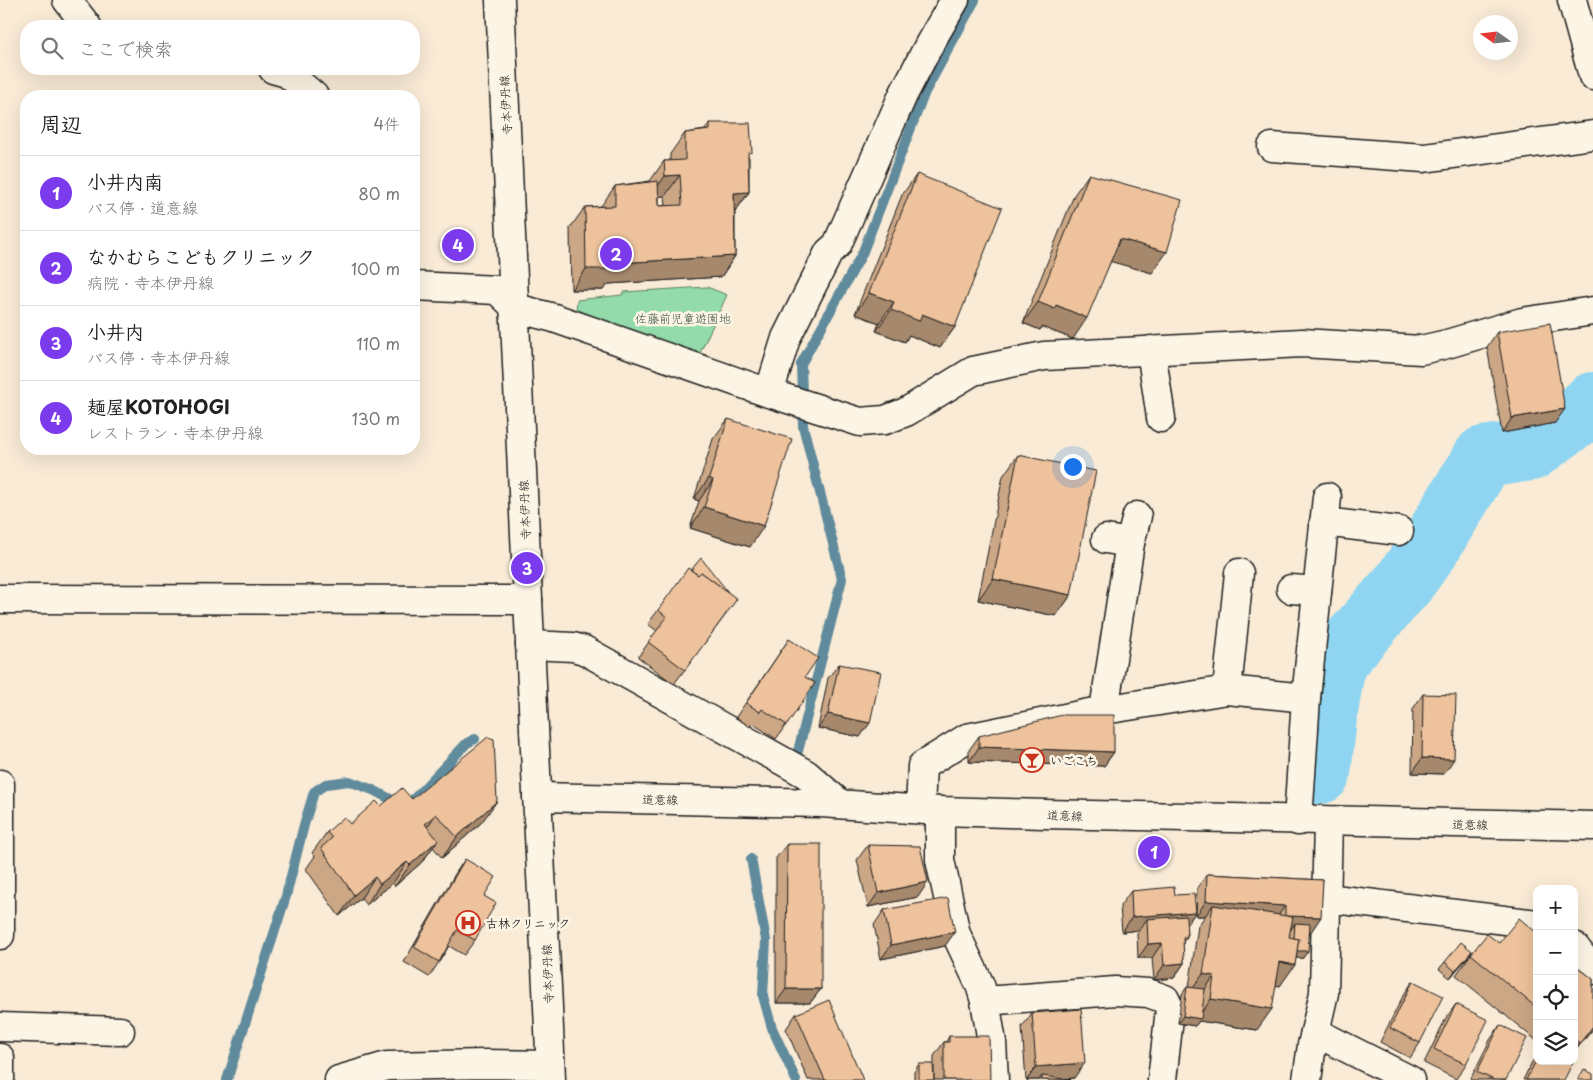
<!DOCTYPE html>
<html lang="ja">
<head>
<meta charset="utf-8">
<style>
  :root { --surface:#fff; --page:#f2f2f2; --text:#222; --muted:#767676; --line:#e0e0e0; --accent:#7c3aed }
  body { margin:0; font-family:"Playpen Sans","Klee One",sans-serif; background:var(--page); color:var(--text) }
  .controls { position:absolute; right:15px; bottom:15px; display:grid; overflow:hidden; border-radius:10px; box-shadow:0 5px 20px #0002 }
  .controls button { width:45px; height:45px; display:grid; place-items:center; padding:0; border:0; border-bottom:1px solid var(--line); background:var(--surface); color:var(--text); font:25px sans-serif }
  .compass { position:absolute; left:1473px; top:15px; width:45px; height:45px; border-radius:50%; background:var(--surface); box-shadow:0 5px 20px #0002; rotate:284deg }
  .you { position:absolute; left:1072px; top:466px; width:18px; height:18px; margin:-12px; border:4px solid #fff; border-radius:50%; background:#1a73e8; box-shadow:0 0 0 8px #1a73e833 }
  .badge { display:grid; place-items:center; width:32px; height:32px; border-radius:50%; background:var(--accent); color:#fff; font-size:16px; font-weight:700 }
  .pin { position:absolute; translate:-50% -50%; border:2px solid #fff; box-shadow:0 1px 5px #0006 }
  .list { margin:0; padding:0; list-style:none }
  h2 { display:flex; justify-content:space-between; align-items:center; height:65px; margin:0; padding:0 20px; font-size:21px }
  h2 small { font-size:16px; font-weight:400; color:var(--muted) }
  .list li { display:grid; grid-template-columns:32px 1fr auto; gap:15px; align-items:center; box-sizing:border-box; height:75px; padding:0 20px; border-top:1px solid var(--line) }
  .list b { display:block; font-size:19px; white-space:nowrap }
  .list p { margin:0; font-size:16px; white-space:nowrap; color:var(--muted) }
  .list em { font-size:16px; font-style:normal; color:var(--muted) }
  .icon { flex:none; width:28px; height:28px; fill:none; stroke:currentColor; stroke-width:2; stroke-linecap:round; stroke-linejoin:round }
  .map { position:relative; flex:none; width:1593px; height:1080px; overflow:hidden }
  .search { position:absolute; background:var(--surface); box-shadow:0 5px 20px #0002; left:20px; top:20px; width:400px; height:55px; display:flex; align-items:center; gap:12px; box-sizing:border-box; padding:0 18px; border-radius:20px; color:var(--muted); font-size:19px }
  .panel { position:absolute; background:var(--surface); box-shadow:0 5px 20px #0002; left:20px; top:90px; width:400px; height:365px; border-radius:20px }
  .map>svg:first-child { display:block }
</style>
</head>
<body>
<div class="map">
<svg width="1593" height="1080" viewBox="0 0 1593 1080">
  <rect width="100%" height="100%" fill="#f9ebd6"/>
  <filter id="ink" filterUnits="userSpaceOnUse"><feTurbulence type="fractalNoise" baseFrequency=".02" numOctaves="2"/><feDisplacementMap in="SourceGraphic" scale="10" xChannelSelector="R" yChannelSelector="G"/><feConvolveMatrix kernelMatrix="1 2 1 2 8 2 1 2 1" color-interpolation-filters="sRGB"/></filter>
  <g filter="url(#ink)">
    <polygon fill="#93dbaa" stroke="#587c63" points="707,287 727,295 699,355 576,312 577,300 622,295 623,292"/>
    <g fill="none" stroke-linecap="round" stroke-linejoin="round">
      <g stroke="#618b9c" stroke-width="10">
        <polyline points="797,755 842,579 803,426 801,364 862,254 925,92 975,0"/>
        <polyline points="751,859 766,940 763,996 772,1028 796,1080"/>
        <polyline points="227,1080 286,896 304,825 314,792 326,784 349,781 373,790 398,803 409,804 467,743 475,739"/>
      </g>
      <polyline stroke="#8fd5f1" stroke-width="62" points="1320,773 1326,718 1335,662 1403,584 1429,548 1484,457 1530,450 1587,409 1593,403"/>
      <defs>
        <g id="minor">
          <polyline points="67,0 87,26"/>
          <polyline points="1572,0 1593,76"/>
          <polyline points="273,69 287,73 314,96"/>
          <polyline points="1272,147 1424,158 1593,135"/>
          <polyline points="414,286 497,290 516,308 554,318 769,393 860,422 885,420 906,412 973,371 1044,356 1302,343 1421,350 1447,344 1522,322 1593,311"/>
          <polyline points="1151,350 1161,418"/>
          <polyline points="769,393 786,338 829,252 837,245 903,95 930,43 955,0"/>
          <polyline points="1324,522 1399,531"/>
          <polyline points="1106,539 1130,543"/>
          <polyline points="1291,589 1317,591"/>
          <polyline points="0,599 528,600"/>
          <polyline points="530,645 573,647 584,650 806,774 839,803"/>
          <polyline points="1227,690 1239,573"/>
          <polyline points="1104,710 1130,543 1137,516"/>
          <polyline points="0,784 0,935"/>
          <polyline points="537,797 821,803 940,811 1044,814 1593,826"/>
          <polyline points="920,809 922,766 967,738 1104,710 1227,690 1306,698"/>
          <polyline points="940,811 940,860 956,934 980,985 985,1001 992,1042 994,1080"/>
          <polyline points="1298,821 1306,698 1327,497"/>
          <polyline points="1326,898 1537,924"/>
          <polyline points="1574,946 1593,970"/>
          <polyline points="985,1001 1115,991 1148,993 1165,999 1170,1009 1162,1080"/>
          <polyline points="0,1027 120,1031"/>
          <polyline points="1315,1032 1410,1080"/>
          <polyline points="0,1058 0,1080"/>
          <polyline points="339,1080 387,1066 486,1064 550,1065"/>
          <polyline points="1307,1080 1312,1045 1324,993 1328,822"/>
        </g>
        <path id="major" d="M500,0C513,264 525,528 537,792C541,888 548,984 551,1080"/>
      </defs>
      <use href="#minor" stroke="#1c1c1c" stroke-width="31"/>
      <use href="#major" stroke="#1c1c1c" stroke-width="31"/>
      <use href="#minor" stroke="#fcf5e5" stroke-width="28"/>
      <use href="#major" stroke="#fcf5e5" stroke-width="28"/>
    </g>
    <g fill="#cca786" stroke="#1c1c1c" fill-rule="evenodd">
      <path d="M710,123L749,157V192L735,212V256L721,277L608,284L603,290H571L570,228L585,207L601,206L615,186L650,181L664,161H670V154L685,133L705,130ZM659,196H665L666,205L659,206Z"/>
      <polygon points="917,174 955,327 940,348 909,335 905,342 876,331 879,323 855,314 902,195"/>
      <polygon points="1089,174 1152,273 1111,261 1073,339 1042,327 1040,330 1023,323 1074,195"/>
      <polygon points="1497,332 1555,423 1502,433 1487,347"/>
      <polygon points="728,419 750,547 690,528 699,501 694,499 713,439"/>
      <polygon points="1018,455 1071,595 1056,616 978,600 1003,476"/>
      <polygon points="658,610 727,613 674,684 638,657 657,631 648,624"/>
      <polygon points="789,639 805,677 815,683 776,739 752,723 750,727 736,717"/>
      <polygon points="839,664 860,737 818,728 828,678"/>
      <polygon points="1423,694 1444,774 1412,773 1413,709"/>
      <polygon points="979,736 1114,752 1104,766 969,762 969,750"/>
      <polygon points="412,799 482,822 442,858 433,847 423,861 395,886 393,883 366,905 361,898 339,916 306,869 315,856 312,853 327,832 350,824 381,806"/>
      <polygon points="787,844 821,989 810,1003 776,1003 776,858"/>
      <polygon points="868,845 918,897 868,907 857,860"/>
      <polygon points="465,859 484,896 475,940 464,955 449,946 439,962 429,977 404,962 455,874"/>
      <polygon points="1207,874 1323,880 1311,932 1309,932 1303,958 1296,958 1280,986 1276,985 1257,1030 1199,1021 1195,1026 1178,1023 1182,994 1187,987 1189,987 1198,926 1205,916 1196,916 1197,889"/>
      <polygon points="1131,891 1175,895 1196,912 1186,925 1187,937 1183,942 1184,963 1174,978 1154,980 1152,958 1138,958 1137,934 1139,930 1122,932 1120,906"/>
      <polygon points="884,910 945,946 881,959 874,925"/>
      <polygon points="1537,933 1537,1041 1456,975 1471,954 1499,943"/>
      <polygon points="1472,951 1450,978 1439,969 1445,962"/>
      <polygon points="1574,964 1593,979 1593,1029 1574,1052"/>
      <polygon points="1413,981 1420,1043 1410,1058 1380,1042 1403,996"/>
      <polygon points="1456,1004 1466,1064 1456,1079 1424,1063 1446,1018"/>
      <polygon points="1032,1013 1074,1078 1063,1079 1071,1080 1026,1080 1022,1027"/>
      <polygon points="796,1014 863,1080 808,1080 786,1029"/>
      <polygon points="1500,1025 1506,1080 1470,1080 1490,1040"/>
      <polygon points="949,1036 990,1080 934,1080 934,1056 944,1042 946,1042"/>
      <polygon points="1537,1055 1537,1061 1564,1080 1523,1080 1532,1062"/>
      <polygon points="919,1064 934,1080 914,1080 914,1072"/>
    </g>
    <g fill="#a6886d" stroke="#1c1c1c">
      <polygon points="680,175 665,196 650,197 665,176"/>
      <polygon points="749,192 734,213 734,193"/>
      <polygon points="1120,239 1167,252 1152,273 1105,260"/>
      <polygon points="735,256 721,277 608,284 603,290 571,290 586,269 618,263"/>
      <polygon points="869,293 894,302 879,323 855,314"/>
      <polygon points="1038,302 1056,305 1087,318 1073,339 1042,327 1040,330 1023,323"/>
      <polygon points="891,310 922,314 955,327 940,348 909,335 905,342 876,331"/>
      <polygon points="1565,409 1555,423 1502,433 1512,418"/>
      <polygon points="709,478 713,480 699,501 694,499"/>
      <polygon points="704,507 764,526 750,547 690,528"/>
      <polygon points="993,579 1071,595 1056,616 978,600"/>
      <polygon points="828,714 870,723 860,737 818,728"/>
      <polygon points="979,747 1114,752 1104,766 969,762"/>
      <polygon points="1422,758 1454,759 1444,774 1412,773"/>
      <polygon points="497,801 482,822 442,858 457,837"/>
      <polygon points="436,814 422,835 425,824"/>
      <polygon points="438,840 423,861 395,886 410,865"/>
      <polygon points="407,862 393,883 366,905 380,884"/>
      <polygon points="375,877 361,898 339,916 354,895"/>
      <polygon points="928,882 918,897 868,907 878,893"/>
      <polygon points="1206,901 1285,906 1275,920 1213,905 1205,916 1196,916"/>
      <polygon points="1196,912 1185,926 1147,919 1139,930 1122,932 1132,917"/>
      <polygon points="1285,916 1321,917 1311,932 1295,931 1295,923 1290,931"/>
      <polygon points="955,932 945,946 881,959 891,945"/>
      <polygon points="1162,943 1152,958 1138,958 1148,944"/>
      <polygon points="1294,950 1308,951 1303,958 1289,958"/>
      <polygon points="1472,951 1467,958 1450,978 1455,971"/>
      <polygon points="1280,962 1295,965 1280,986 1265,983"/>
      <polygon points="1184,963 1174,978 1154,980 1164,965"/>
      <polygon points="1203,974 1214,976 1200,997 1188,995"/>
      <polygon points="786,989 821,989 810,1003 776,1003"/>
      <polygon points="1211,999 1272,1009 1257,1030 1199,1021 1195,1026 1178,1023 1183,1016 1198,1018"/>
      <polygon points="1593,1026 1593,1029 1574,1052 1574,1051 1580,1043"/>
      <polygon points="1085,1063 1074,1078 1046,1080 1042,1076 1039,1080 1027,1080 1036,1067"/>
    </g>
    <g fill="#edc29c" stroke="#1c1c1c">
      <polygon points="710,123 750,123 752,152 748,153 749,192 734,193 735,256 618,263 618,269 586,269 585,207 615,206 615,186 658,181 659,206 682,205 680,175 665,176 664,161 685,160 685,133 710,130"/>
      <polygon points="917,174 1002,208 955,327 922,314 919,321 891,310 894,302 869,293"/>
      <polygon points="1089,174 1182,200 1167,252 1120,239 1087,318 1056,305 1055,309 1038,302"/>
      <polygon points="1550,323 1565,409 1512,418 1497,332"/>
      <polygon points="728,419 792,439 764,526 704,507 713,480 709,478"/>
      <polygon points="1018,455 1096,471 1071,595 993,579"/>
      <polygon points="701,558 728,592 701,572 698,575 691,570"/>
      <polygon points="688,568 698,575 701,572 737,599 685,670 648,642 667,617 658,610"/>
      <polygon points="789,639 818,658 805,677 815,683 787,725 762,709 760,712 746,703"/>
      <polygon points="839,664 881,672 870,723 828,714"/>
      <polygon points="1423,694 1456,695 1454,759 1422,758"/>
      <polygon points="1062,715 1114,715 1114,752 979,747 979,736"/>
      <polygon points="488,737 494,739 497,801 457,837 436,814 425,824 438,840 410,865 407,862 380,884 375,877 354,895 321,848 332,838 327,832 344,817 350,824 376,801 381,806 402,788 412,799"/>
      <polygon points="787,844 821,844 821,989 786,989"/>
      <polygon points="868,845 920,846 928,882 878,893"/>
      <polygon points="465,859 496,877 484,896 496,903 475,940 457,930 439,962 414,947"/>
      <polygon points="1207,874 1323,880 1321,917 1285,916 1285,906 1206,901"/>
      <polygon points="1174,887 1175,895 1194,894 1196,912 1132,917 1131,891"/>
      <polygon points="948,898 955,932 891,945 884,910"/>
      <polygon points="1213,905 1293,917 1289,937 1299,939 1295,965 1280,962 1272,1009 1211,999 1214,976 1203,974"/>
      <polygon points="1186,916 1187,937 1183,937 1184,963 1164,965 1162,943 1148,944 1147,919"/>
      <polygon points="1519,918 1537,933 1537,1008 1471,954 1487,934 1499,943"/>
      <polygon points="1295,923 1310,924 1308,951 1297,951 1299,939 1294,938"/>
      <polygon points="1461,942 1472,951 1455,971 1445,962"/>
      <polygon points="1574,964 1593,979 1593,1026 1580,1043 1574,1039"/>
      <polygon points="1413,981 1443,996 1420,1043 1390,1028"/>
      <polygon points="1187,987 1205,989 1201,1019 1183,1016"/>
      <polygon points="829,1000 863,1080 825,1080 796,1014"/>
      <polygon points="1456,1004 1488,1020 1466,1064 1434,1049"/>
      <polygon points="1081,1009 1085,1063 1036,1067 1032,1013"/>
      <polygon points="1500,1025 1527,1038 1506,1080 1494,1080 1477,1072"/>
      <polygon points="949,1036 989,1036 990,1080 944,1080 944,1042 949,1042"/>
      <polygon points="1537,1059 1537,1061 1571,1061 1573,1062 1564,1080 1526,1080"/>
      <polygon points="919,1064 933,1064 934,1080 919,1080"/>
      <polygon points="1584,1069 1593,1074 1593,1080 1578,1080"/>
      <polygon points="1042,1076 1071,1080 1042,1080"/>
    </g>
  </g>
  <defs>
    <symbol id="bar-ring" viewBox="-11 -11 22 22"><circle r="9.5" fill="#fcf5e5" stroke="#c8321e" stroke-width="1.5"/><path d="M-6-5H6L.8 .8V4.5H3.5V6h-7V4.5H-.8V.8Z" fill="#c8321e"/></symbol>
    <symbol id="hospital-ring" viewBox="-11 -11 22 22"><circle r="9.5" fill="#fcf5e5" stroke="#c8321e" stroke-width="1.5"/><path d="M-5-5h3v3.5h4V-5h3V5h-3V1.5h-4V5h-3Z" fill="#c8321e"/></symbol>
  </defs>
  <g fill-rule="evenodd">
    <use href="#bar-ring" x="1018" y="746" width="28" height="28"/>
    <use href="#hospital-ring" x="454" y="909" width="28" height="28"/>
  </g>
  <g text-anchor="middle" dominant-baseline="central" stroke-width="5" stroke-linejoin="round" paint-order="stroke">
    <g font-size="12" fill="#1c1c1c" stroke="#fcf5e5">
      <text transform="translate(505 105) rotate(-93)">寺本伊丹線</text>
      <text transform="translate(524 510) rotate(-92)">寺本伊丹線</text>
      <text transform="translate(660 799) rotate(1)">道意線</text>
      <text transform="translate(1065 815) rotate(2)">道意線</text>
      <text transform="translate(1470 824) rotate(1)">道意線</text>
      <text transform="translate(547 974) rotate(-92)">寺本伊丹線</text>
    </g>
    <g font-size="12" fill="#405547" stroke="#fcf5e5">
      <text x="683" y="318">佐藤前児童遊園地</text>
    </g>
    <g font-size="12" font-weight="bold" fill="#1c1c1c" stroke="#fcf5e5" text-anchor="start">
      <text x="1050" y="760">いごこち</text>
      <text x="486" y="923">古林クリニック</text>
    </g>
  </g>
</svg>
<div class="controls">
<button>+</button>
<button>−</button>
<button><svg class="icon" aria-label="locate" viewBox="0 0 24 24"><circle cx="12" cy="12" r="6"/><path d="M12 2v4M12 18v4M2 12h4M18 12h4"/></svg></button>
<button><svg class="icon" aria-label="layers" viewBox="0 0 24 24"><path d="M12 4l9 5-9 5-9-5zM3 14l9 5 9-5"/></svg></button>
</div>
<svg class="compass" viewBox="-18 -18 36 36"><path d="M0-13l5 13h-10z" fill="#e53935"/><path d="M0 13l5-13h-10z" fill="#767676"/></svg>
<div class="you"></div>
<div class="pin badge" style="left:1154px;top:852px">1</div>
<div class="pin badge" style="left:616px;top:254px">2</div>
<div class="pin badge" style="left:527px;top:568px">3</div>
<div class="pin badge" style="left:458px;top:245px">4</div>
<div class="search"><svg class="icon" aria-label="search" viewBox="0 0 24 24"><circle cx="10" cy="10" r="6"/><path d="M15 15l6 6"/></svg>ここで検索</div>
<section class="panel">
<h2>周辺<small>4件</small></h2>
<ul class="list">
<li><span class="badge">1</span><div><b>小井内南</b><p>バス停 · 道意線</p></div><em>80 m</em></li>
<li><span class="badge">2</span><div><b>なかむらこどもクリニック</b><p>病院 · 寺本伊丹線</p></div><em>100 m</em></li>
<li><span class="badge">3</span><div><b>小井内</b><p>バス停 · 寺本伊丹線</p></div><em>110 m</em></li>
<li><span class="badge">4</span><div><b>麺屋KOTOHOGI</b><p>レストラン · 寺本伊丹線</p></div><em>130 m</em></li>
</ul>
</section>
</div>
</body>
</html>
